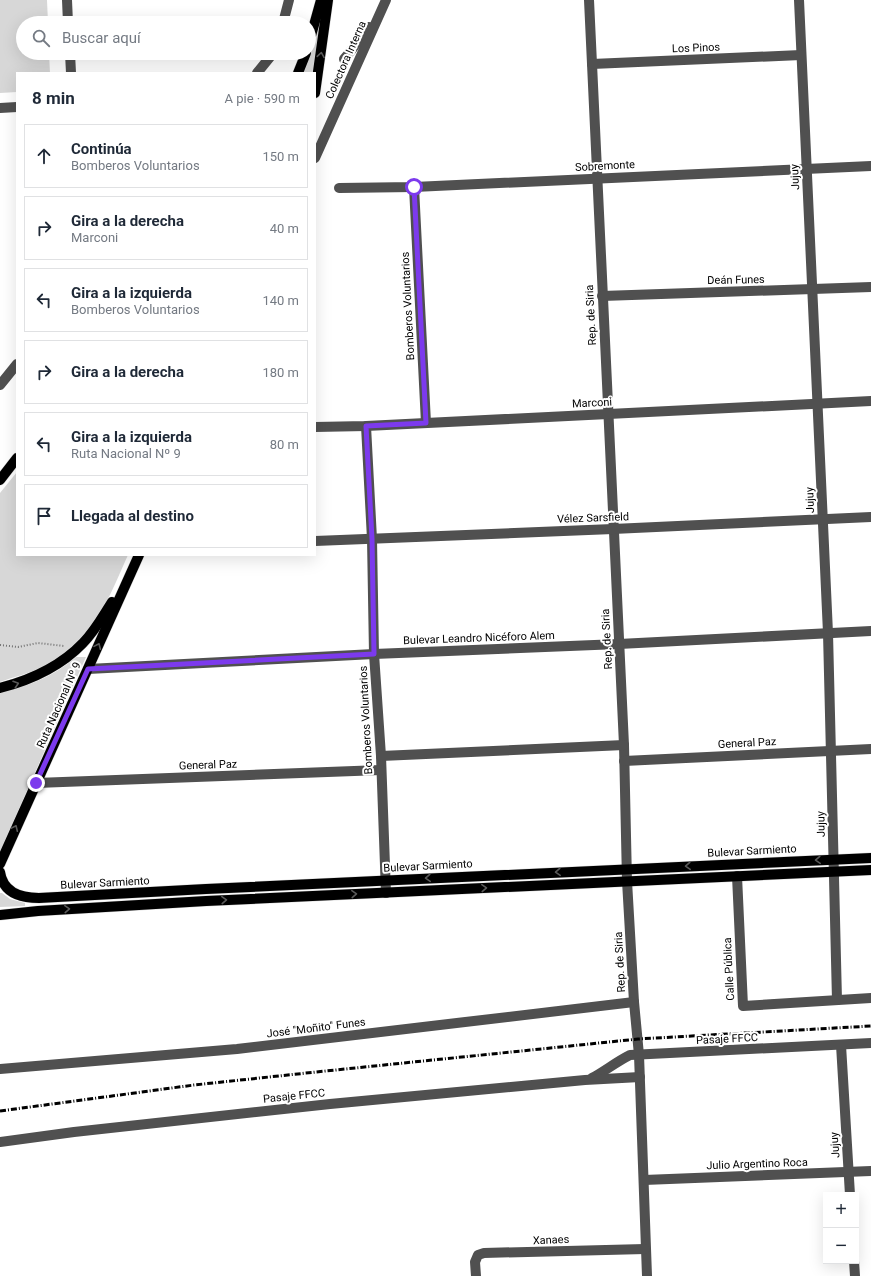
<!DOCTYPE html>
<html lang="es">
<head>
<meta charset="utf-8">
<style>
  :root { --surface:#fff; --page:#f6f6f7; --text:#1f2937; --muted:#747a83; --line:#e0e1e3 }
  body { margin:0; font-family:Roboto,sans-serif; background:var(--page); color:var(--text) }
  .controls { position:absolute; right:12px; bottom:12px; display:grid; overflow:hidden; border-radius:0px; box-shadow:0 4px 16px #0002 }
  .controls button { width:36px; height:36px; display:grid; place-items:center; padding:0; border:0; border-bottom:1px solid var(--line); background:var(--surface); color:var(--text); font:20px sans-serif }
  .stop { position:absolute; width:12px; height:12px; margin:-9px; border:3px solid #7c3aed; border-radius:50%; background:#fff }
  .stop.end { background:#7c3aed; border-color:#fff; box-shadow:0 1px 4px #0008 }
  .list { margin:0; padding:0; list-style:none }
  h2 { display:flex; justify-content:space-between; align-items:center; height:52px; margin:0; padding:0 16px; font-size:17px }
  h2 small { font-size:13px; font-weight:400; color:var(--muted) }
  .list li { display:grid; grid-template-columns:26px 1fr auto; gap:12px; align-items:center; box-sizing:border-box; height:64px; margin:0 8px 8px; padding:0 8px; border:1px solid var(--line); border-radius:0px }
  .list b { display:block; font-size:15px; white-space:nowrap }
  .list p { margin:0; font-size:13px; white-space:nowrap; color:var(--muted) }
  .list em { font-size:13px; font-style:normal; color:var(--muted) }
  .icon { flex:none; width:22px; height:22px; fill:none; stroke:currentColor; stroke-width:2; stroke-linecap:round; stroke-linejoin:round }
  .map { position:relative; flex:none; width:871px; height:1276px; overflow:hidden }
  .search { position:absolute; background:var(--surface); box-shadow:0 4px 16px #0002; left:16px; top:16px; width:300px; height:44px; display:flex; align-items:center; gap:10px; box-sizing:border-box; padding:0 14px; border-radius:22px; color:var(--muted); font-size:15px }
  .panel { position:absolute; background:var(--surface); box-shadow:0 4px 16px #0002; left:16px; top:72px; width:300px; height:484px; border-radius:0px }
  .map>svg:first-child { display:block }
</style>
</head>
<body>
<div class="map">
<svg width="871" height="1276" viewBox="0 0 871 1276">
  <rect width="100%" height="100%" fill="#fff"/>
  <g fill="#d7d7d7">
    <polygon points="0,0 47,0 48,23 23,23 23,53 49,53 50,73 17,73 17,92 0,93"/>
    <polygon points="323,14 313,73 303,73"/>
    <path d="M17,472V555H128C114,586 101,621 76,644C66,654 53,662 40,668C28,674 13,677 0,682V493Z"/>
    <path d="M76,657H86L0,852V693C32,684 51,678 76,657Z"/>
    <polygon points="0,893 2,893 10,899 25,903 25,906 0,907"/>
  </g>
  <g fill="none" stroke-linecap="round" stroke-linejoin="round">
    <defs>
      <g id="major">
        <polyline points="309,43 321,0"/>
        <polyline points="298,73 306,53"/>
        <polyline points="315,93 328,0"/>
        <polyline points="0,480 17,458"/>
        <path d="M0,688C31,680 61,666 83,643C95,631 103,616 112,602"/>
        <polyline points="0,864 139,555"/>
        <path d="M0,872C3,893 21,898 39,898L206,889L871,858"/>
        <polyline points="0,915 38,911 206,901 871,870"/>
      </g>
    </defs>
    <use href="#major" stroke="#dbdbdb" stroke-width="11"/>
    <polyline stroke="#727272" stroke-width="2" stroke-dasharray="1 2" stroke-linecap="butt" points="0,645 18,647 38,643 64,646"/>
    <g stroke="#505050" stroke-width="10">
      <polyline points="67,0 68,23"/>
      <polyline points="589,0 624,745 627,881 634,1002 639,1055 647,1276"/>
      <polyline points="799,0 828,633 837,1000"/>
      <polyline points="283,23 289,0"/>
      <polyline points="70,53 71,73"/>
      <polyline points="344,59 350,52 369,27"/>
      <polyline points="592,64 801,55"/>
      <polyline points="257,73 270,57 272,53"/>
      <polyline points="0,108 17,107"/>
      <polyline points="315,158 386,0"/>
      <polyline points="414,187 426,423"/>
      <polyline points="339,188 414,187 871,166"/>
      <polyline points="602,296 871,287"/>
      <polyline points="0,385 17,364"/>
      <polyline points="366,426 372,539 374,654 381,756 386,893"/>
      <polyline points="315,427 366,426 871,401"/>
      <polyline points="315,541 613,529 871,517"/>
      <polyline points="88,669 374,654 619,644 871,631"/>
      <polyline points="381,756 624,745"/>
      <polyline points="624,761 871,749"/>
      <polyline points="36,783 381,770"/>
      <polyline points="737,876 743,1006 871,998"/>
      <polyline points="841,1045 850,1195"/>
      <polyline points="0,1069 237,1049 634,1002"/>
      <path d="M592,1078C605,1071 616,1062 630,1055L871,1043"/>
      <polyline points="0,1142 74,1132 330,1104 585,1080 640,1077"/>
      <polyline points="644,1180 871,1171"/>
      <polyline points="854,1261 855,1276"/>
      <polyline points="476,1276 475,1262 478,1255 484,1253 645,1249"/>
    </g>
    <use href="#major" stroke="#000" stroke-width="10"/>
    <polyline stroke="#000" stroke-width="3" stroke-dasharray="6 2 1 2" stroke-linecap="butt" points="0,1111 194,1085 316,1072 638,1039 871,1026"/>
  </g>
  <defs><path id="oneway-chevron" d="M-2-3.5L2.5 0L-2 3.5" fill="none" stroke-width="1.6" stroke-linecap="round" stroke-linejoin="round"/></defs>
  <g stroke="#595959">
    <use href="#oneway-chevron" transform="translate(321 55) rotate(-81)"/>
    <use href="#oneway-chevron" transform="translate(98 646) rotate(-66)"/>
    <use href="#oneway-chevron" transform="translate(16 684) rotate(-18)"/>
    <use href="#oneway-chevron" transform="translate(15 828) rotate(-66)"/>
    <use href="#oneway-chevron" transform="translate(818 860) rotate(177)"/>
    <use href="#oneway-chevron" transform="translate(688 866) rotate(177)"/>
    <use href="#oneway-chevron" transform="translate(558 872) rotate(177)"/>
    <use href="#oneway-chevron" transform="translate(428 878) rotate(177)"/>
    <use href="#oneway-chevron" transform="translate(484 888) rotate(-3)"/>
    <use href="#oneway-chevron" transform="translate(354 894) rotate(-3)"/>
    <use href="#oneway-chevron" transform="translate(224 900) rotate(-3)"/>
    <use href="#oneway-chevron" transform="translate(67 909) rotate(-3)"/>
  </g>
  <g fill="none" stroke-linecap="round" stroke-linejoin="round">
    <polyline stroke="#7c3aed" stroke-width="5" points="36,783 88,669 374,654 372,539 366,426 426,423 414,187"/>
  </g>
  <g text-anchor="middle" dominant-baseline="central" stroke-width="4" stroke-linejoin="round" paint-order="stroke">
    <g font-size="11" fill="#000" stroke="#fff">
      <text transform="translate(696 48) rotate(-2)">Los Pinos</text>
      <text transform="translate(346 60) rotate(-66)">Colectora Interna</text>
      <text transform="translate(605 166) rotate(-3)">Sobremonte</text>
      <text transform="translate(795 177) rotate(-93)">Jujuy</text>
      <text transform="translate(736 280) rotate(-1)">Deán Funes</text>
      <text transform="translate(408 306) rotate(-93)">Bomberos Voluntarios</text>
      <text transform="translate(591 315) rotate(-93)">Rep. de Siria</text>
      <text transform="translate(592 403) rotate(-3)">Marconi</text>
      <text transform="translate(810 500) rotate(-92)">Jujuy</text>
      <text transform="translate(593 518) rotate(-2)">Vélez Sarsfield</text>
      <text transform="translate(479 638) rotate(-2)">Bulevar Leandro Nicéforo Alem</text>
      <text transform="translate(607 639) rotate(-93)">Rep. de Siria</text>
      <text transform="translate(59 705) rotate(-66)">Ruta Nacional Nº 9</text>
      <text transform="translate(366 720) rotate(-93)">Bomberos Voluntarios</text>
      <text transform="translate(747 743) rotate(-3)">General Paz</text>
      <text transform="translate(208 765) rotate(-2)">General Paz</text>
      <text transform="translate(821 824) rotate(-91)">Jujuy</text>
      <text transform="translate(752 851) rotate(-3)">Bulevar Sarmiento</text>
      <text transform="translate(428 866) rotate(-3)">Bulevar Sarmiento</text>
      <text transform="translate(105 883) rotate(-3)">Bulevar Sarmiento</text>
      <text transform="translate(620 962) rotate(-93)">Rep. de Siria</text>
      <text transform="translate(729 969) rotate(-93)">Calle Pública</text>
      <text transform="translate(316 1028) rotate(-7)">José "Moñito" Funes</text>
      <text transform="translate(727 1039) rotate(-3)">Pasaje FFCC</text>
      <text transform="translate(294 1096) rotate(-6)">Pasaje FFCC</text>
      <text transform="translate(835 1145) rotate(-94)">Jujuy</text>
      <text transform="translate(757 1164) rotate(-2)">Julio Argentino Roca</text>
      <text transform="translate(551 1240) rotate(-2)">Xanaes</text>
    </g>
  </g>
</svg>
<div class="controls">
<button>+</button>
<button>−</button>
</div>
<div class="stop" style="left:414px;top:187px"></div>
<div class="stop end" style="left:36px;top:783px"></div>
<div class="search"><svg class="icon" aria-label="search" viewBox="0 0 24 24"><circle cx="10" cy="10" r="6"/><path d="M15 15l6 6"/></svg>Buscar aquí</div>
<section class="panel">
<h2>8 min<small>A pie · 590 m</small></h2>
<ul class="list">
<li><svg class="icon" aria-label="ahead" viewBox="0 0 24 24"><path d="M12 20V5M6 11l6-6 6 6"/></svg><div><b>Continúa</b><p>Bomberos Voluntarios</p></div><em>150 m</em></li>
<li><svg class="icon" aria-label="right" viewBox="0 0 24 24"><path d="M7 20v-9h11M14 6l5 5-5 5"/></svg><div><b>Gira a la derecha</b><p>Marconi</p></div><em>40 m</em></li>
<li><svg class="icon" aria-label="left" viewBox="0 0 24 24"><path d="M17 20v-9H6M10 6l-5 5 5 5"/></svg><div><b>Gira a la izquierda</b><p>Bomberos Voluntarios</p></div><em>140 m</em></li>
<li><svg class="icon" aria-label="right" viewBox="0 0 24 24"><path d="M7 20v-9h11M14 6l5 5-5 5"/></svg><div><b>Gira a la derecha</b></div><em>180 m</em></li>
<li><svg class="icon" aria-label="left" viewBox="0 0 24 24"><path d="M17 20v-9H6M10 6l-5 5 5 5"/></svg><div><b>Gira a la izquierda</b><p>Ruta Nacional Nº 9</p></div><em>80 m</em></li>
<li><svg class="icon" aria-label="arrive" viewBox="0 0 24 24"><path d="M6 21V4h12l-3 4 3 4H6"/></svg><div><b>Llegada al destino</b></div></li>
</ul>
</section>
</div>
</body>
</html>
